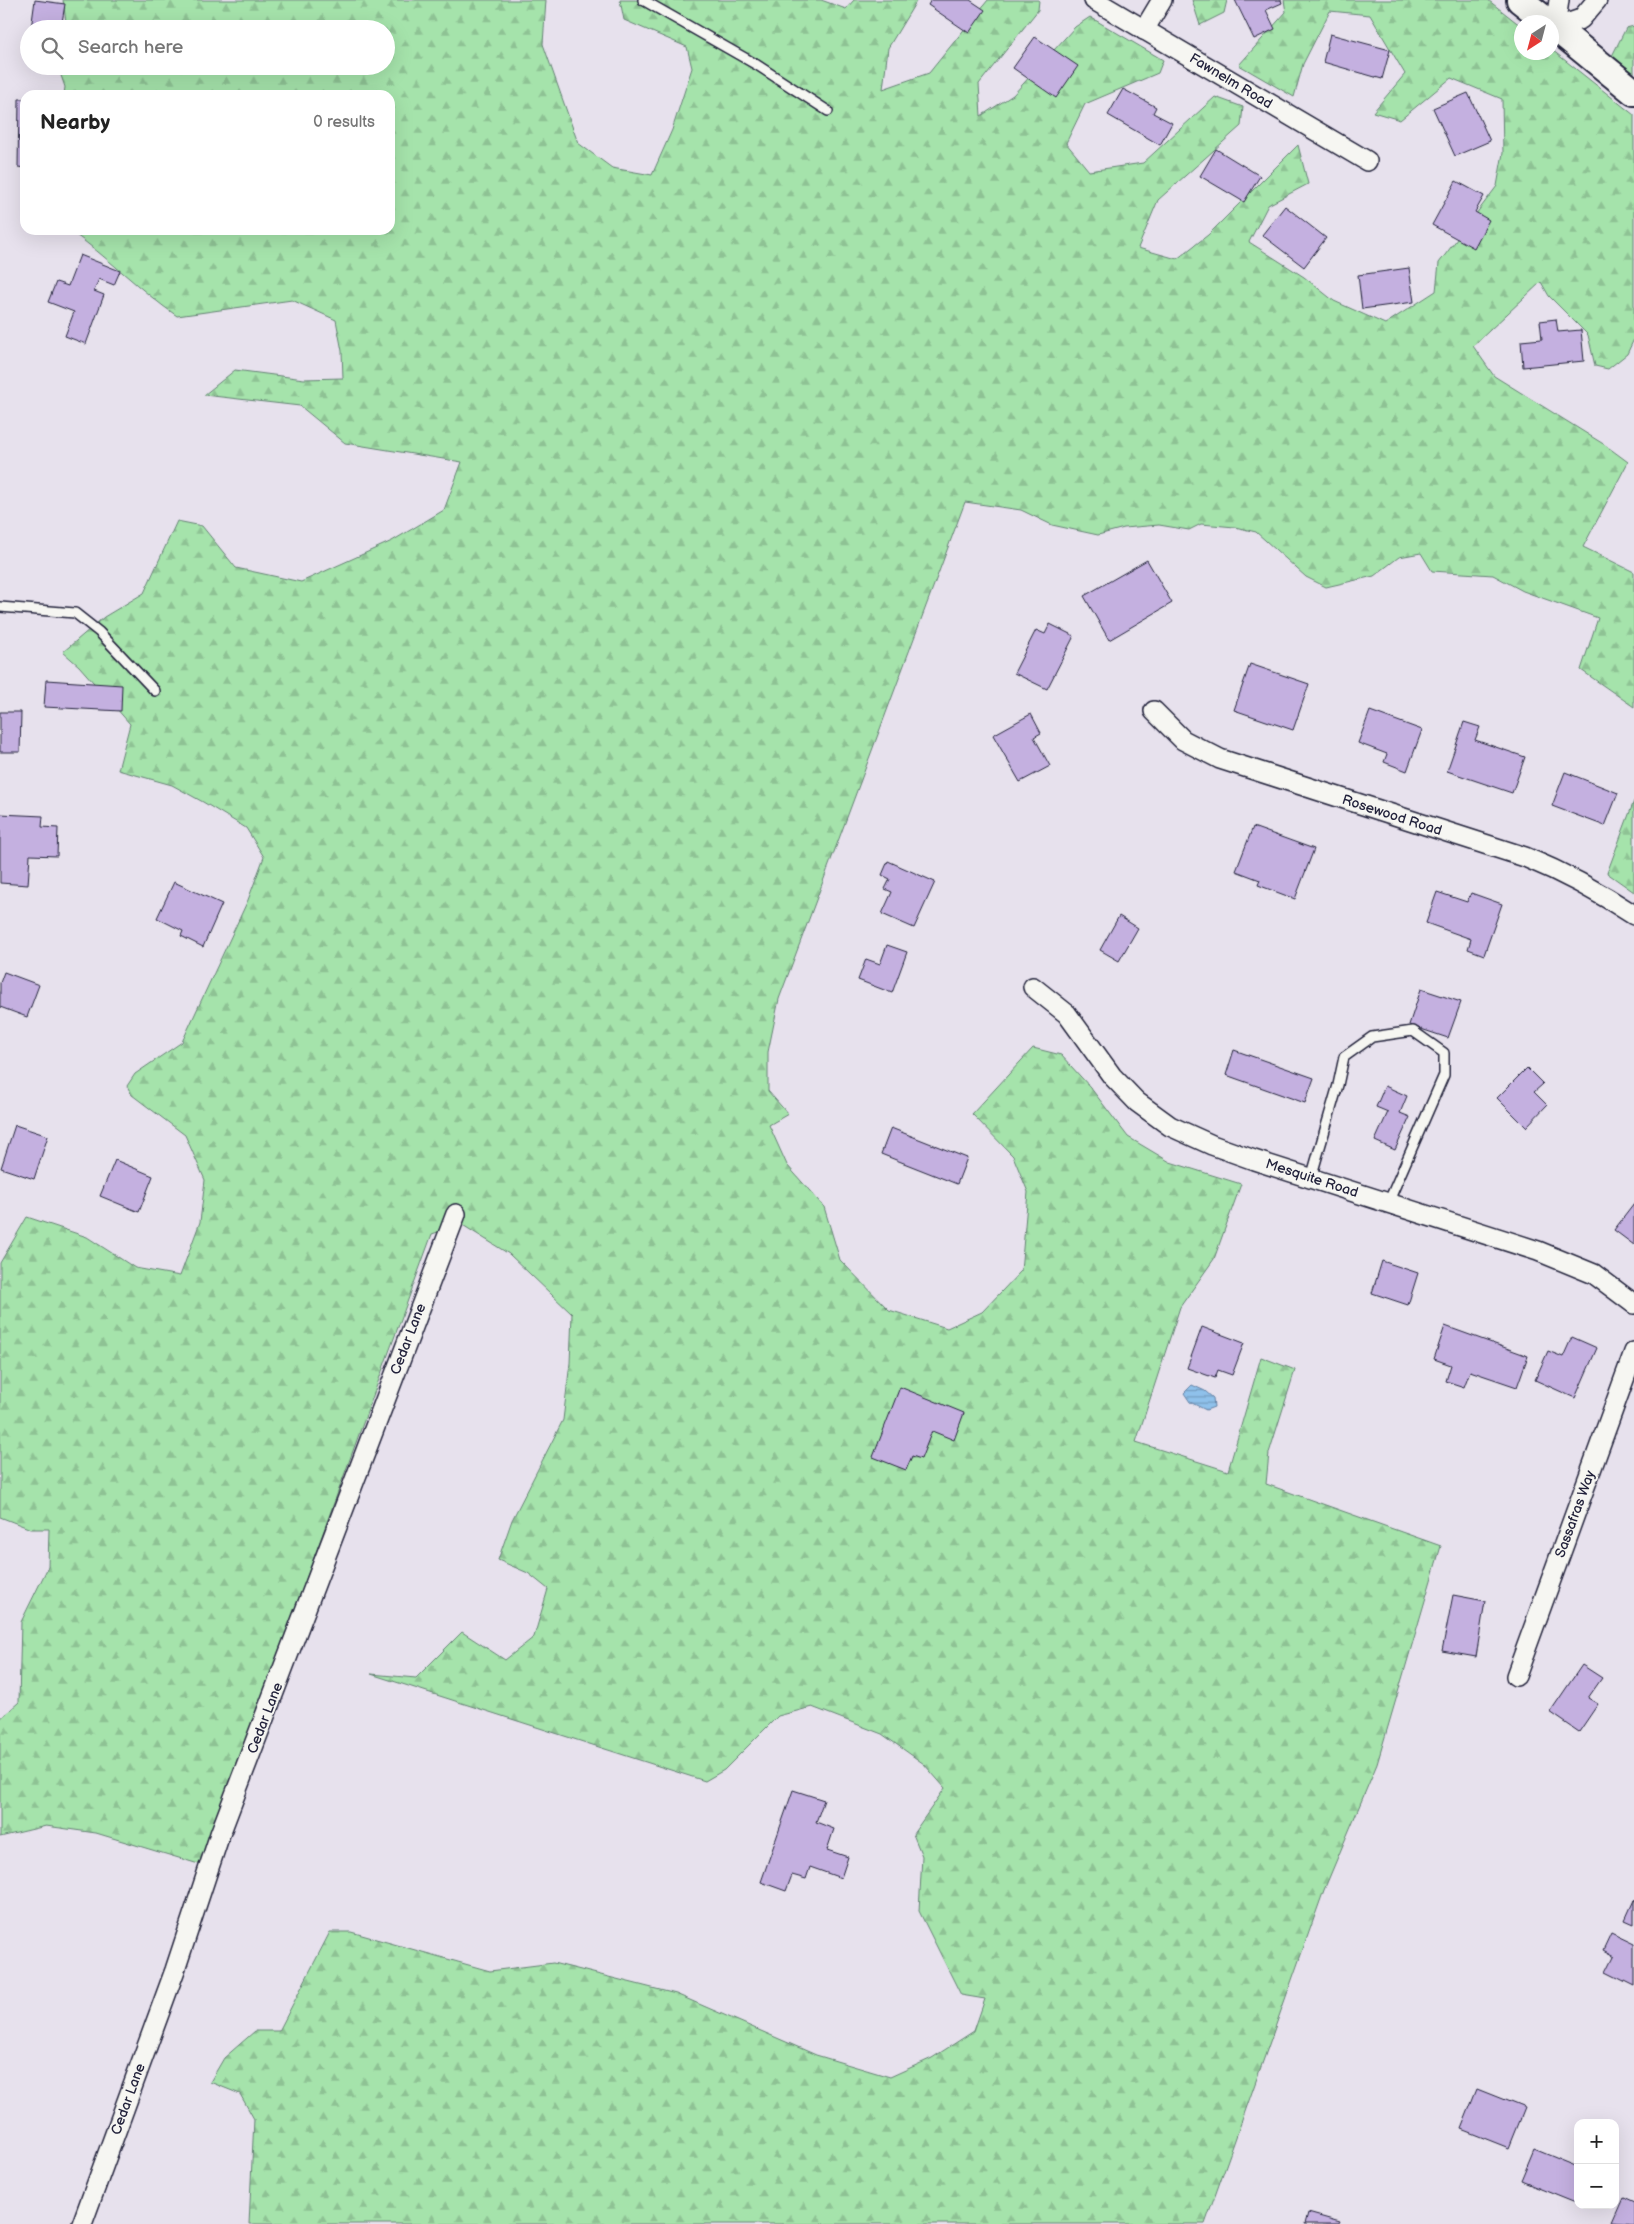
<!DOCTYPE html>
<html lang="en">
<head>
<meta charset="utf-8">
<style>
  :root { --surface:#fff; --page:#f2f2f2; --text:#222; --muted:#767676; --line:#e0e0e0 }
  body { margin:0; font-family:"Balsamiq Sans",sans-serif; background:var(--page); color:var(--text) }
  .controls { position:absolute; right:15px; bottom:15px; display:grid; overflow:hidden; border-radius:10px; box-shadow:0 5px 20px #0002 }
  .controls button { width:45px; height:45px; display:grid; place-items:center; padding:0; border:0; border-bottom:1px solid var(--line); background:var(--surface); color:var(--text); font:25px sans-serif }
  .compass { position:absolute; left:1514px; top:15px; width:45px; height:45px; border-radius:50%; background:var(--surface); box-shadow:0 5px 20px #0002; rotate:216deg }
  .list { margin:0; padding:0; list-style:none }
  h2 { display:flex; justify-content:space-between; align-items:center; height:65px; margin:0; padding:0 20px; font-size:21px }
  h2 small { font-size:16px; font-weight:400; color:var(--muted) }
  .icon { flex:none; width:28px; height:28px; fill:none; stroke:currentColor; stroke-width:2; stroke-linecap:round; stroke-linejoin:round }
  .map { position:relative; flex:none; width:1634px; height:2224px; overflow:hidden }
  .search { position:absolute; background:var(--surface); box-shadow:0 5px 20px #0002; left:20px; top:20px; width:375px; height:55px; display:flex; align-items:center; gap:12px; box-sizing:border-box; padding:0 18px; border-radius:28px; color:var(--muted); font-size:19px }
  .panel { position:absolute; background:var(--surface); box-shadow:0 5px 20px #0002; left:20px; top:90px; width:375px; height:145px; border-radius:15px }
  .map>svg:first-child { display:block }
</style>
</head>
<body>
<div class="map">
<svg width="1634" height="2224" viewBox="0 0 1634 2224">
  <defs>
    <pattern id="forest-firs" width="22" height="20" patternUnits="userSpaceOnUse" patternTransform="scale(1.25)"><rect width="22" height="20" fill="#a5e3ab"/><path d="M5 1l3.5 6h-7zM16 11l3.5 6h-7z" fill="#8ec294"/></pattern>
    <pattern id="water-rules" width="6" height="5" patternUnits="userSpaceOnUse" patternTransform="scale(1.25)"><rect width="6" height="5" fill="#8fc1eb"/><path d="M0 2.5h6" fill="none" stroke="#749cc0"/></pattern>
  </defs>
  <rect width="100%" height="100%" fill="#e7e1ed"/>
  <filter id="ink" filterUnits="userSpaceOnUse"><feTurbulence type="fractalNoise" baseFrequency=".02" numOctaves="2"/><feDisplacementMap in="SourceGraphic" scale="10" xChannelSelector="R" yChannelSelector="G"/><feConvolveMatrix kernelMatrix="1 2 1 2 8 2 1 2 1" color-interpolation-filters="sRGB"/></filter>
  <g filter="url(#ink)">
    <g fill="url(#forest-firs)" stroke="#648273">
      <path d="M63,0H546L543,44L578,143L612,168L652,175L672,130L692,68L687,47L624,20L620,0H821L846,9L854,0H917L888,48L883,89L929,73L988,0H1039L1038,10L979,84L981,116L1013,95L1075,27L1090,17L1163,60L1158,73L1085,104L1066,143L1089,171L1143,163L1215,97L1243,107L1241,126L1158,200L1138,248L1177,259L1208,235L1298,145L1308,184L1268,205L1249,242L1304,277L1334,301L1385,324L1436,291L1439,263L1497,186L1503,153L1502,99L1451,78L1400,120L1373,112L1405,74L1370,15L1330,11L1303,64L1294,97L1239,65L1286,12L1284,0H1488L1521,26L1522,52H1552V50L1634,115V339L1627,354L1608,369L1595,366L1588,335L1549,296L1541,282L1473,346L1494,376L1605,445L1628,462L1583,547L1634,572V707L1581,670L1598,618L1523,591L1493,575L1432,571L1421,553L1399,557L1374,576L1326,587L1306,577L1256,532L1235,527L1201,524L1189,530L1159,525L1124,528L1098,535L1052,525L1021,510L965,502L779,999L768,1052V1091L788,1114L769,1125L787,1165L824,1207L840,1260L889,1310L947,1328L982,1312L1021,1271L1028,1192L1013,1156L972,1114L1033,1048L1061,1055L1090,1087L1128,1137L1170,1162L1241,1184L1214,1259L1180,1307L1136,1442L1228,1471L1261,1357L1295,1370L1269,1453L1266,1484L1441,1546L1377,1764L1324,1890L1205,2224H249L254,2119L240,2094L210,2082L224,2058L255,2031H279L330,1932H351L490,1971L553,1963L676,1994L816,2055L890,2077L932,2058L974,2031L985,1999L961,1995L919,1911L922,1856L913,1834L945,1788L924,1764L882,1734L812,1707L778,1716L724,1770L705,1781L371,1674L416,1678L462,1632L505,1660L534,1637L548,1589L528,1573L498,1560L512,1520L563,1420L570,1363L572,1314L509,1254L461,1224L432,1234L202,1865L96,1833L46,1826L0,1837V1719L19,1702L21,1622L48,1567L49,1529H31L0,1517V1263L27,1217L87,1237L135,1268L180,1276L200,1222L205,1180L185,1135L132,1095L127,1086L135,1074L182,1042L248,900L264,857L246,828L203,802L172,785L118,770L130,724L79,666L63,652L104,617L144,593L177,521L202,526L236,568L301,582L392,541L444,510L462,462L345,443L300,406L204,395L235,370L304,379L343,378L342,351L336,320L292,300L177,316C139,290 107,256 69,230H390V95H64L65,87L58,67L386,66V29H67Z"/>
      <polygon points="1192,0 1227,0 1224,13 1200,25"/>
      <polygon points="1634,26 1634,73 1612,56 1626,28"/>
      <polygon points="1634,801 1634,892 1607,873"/>
    </g>
    <polygon fill="url(#water-rules)" stroke="#6381a5" points="1192,1385 1205,1391 1213,1398 1214,1407 1206,1410 1190,1402 1184,1393"/>
    <g fill="#c4b0e0" stroke="#22223b">
      <polygon points="35,0 65,4 61,29 31,29"/>
      <polygon points="931,0 970,0 985,10 969,33 928,5"/>
      <polygon points="1235,0 1281,0 1282,3 1266,10 1275,29 1254,39"/>
      <polygon points="1330,34 1390,50 1382,79 1323,62"/>
      <polygon points="1035,37 1078,66 1056,98 1013,68"/>
      <polygon points="1123,89 1156,107 1153,113 1172,123 1160,145 1108,115"/>
      <polygon points="1468,93 1490,141 1455,156 1433,108"/>
      <polygon points="19,99 25,99 25,168 18,167"/>
      <polygon points="1216,149 1260,176 1244,202 1200,176"/>
      <polygon points="1456,181 1484,196 1475,212 1489,220 1474,248 1432,225"/>
      <polygon points="1285,206 1326,238 1304,267 1262,235"/>
      <polygon points="80,255 120,271 114,285 99,279 94,291 104,295 86,344 65,336 74,312 48,302 56,282 68,286"/>
      <polygon points="1409,268 1414,302 1362,309 1358,275"/>
      <polygon points="1556,319 1558,332 1581,330 1584,361 1523,367 1521,341 1542,339 1540,321"/>
      <polygon points="1147,560 1172,603 1109,640 1084,596"/>
      <polygon points="1050,624 1074,636 1047,689 1014,673 1036,630 1045,634"/>
      <polygon points="1250,664 1309,684 1293,730 1234,710"/>
      <polygon points="46,680 122,685 121,711 44,707"/>
      <polygon points="1370,711 1422,730 1407,771 1384,762 1387,754 1358,743"/>
      <polygon points="0,712 21,712 20,752 0,752"/>
      <polygon points="1031,714 1041,733 1034,737 1050,766 1020,782 993,735"/>
      <polygon points="1464,722 1480,727 1475,740 1525,757 1512,793 1447,771"/>
      <polygon points="1565,772 1618,793 1605,826 1552,806"/>
      <polygon points="0,814 43,816 42,827 58,828 57,856 30,855 28,885 0,883"/>
      <polygon points="1253,827 1314,849 1295,899 1258,885 1260,880 1236,871"/>
      <polygon points="888,861 935,882 914,928 882,914 892,892 885,889 890,879 882,875"/>
      <polygon points="174,882 222,904 203,947 181,936 183,931 157,918"/>
      <polygon points="1437,892 1467,902 1471,893 1502,904 1484,955 1468,949 1471,939 1426,923"/>
      <polygon points="1119,916 1138,928 1119,961 1100,950"/>
      <polygon points="887,945 907,952 892,993 858,980 866,959 880,964"/>
      <polygon points="4,972 39,985 27,1017 0,1007 0,983"/>
      <polygon points="1421,989 1461,1002 1448,1038 1409,1025"/>
      <polygon points="1234,1050 1314,1078 1305,1103 1226,1075"/>
      <polygon points="1527,1068 1543,1084 1534,1092 1547,1105 1526,1127 1497,1098"/>
      <polygon points="1385,1086 1407,1096 1400,1113 1410,1117 1395,1150 1375,1141 1388,1112 1376,1107"/>
      <polygon points="15,1125 48,1136 34,1179 1,1168"/>
      <polygon points="891,1128 967,1158 957,1184 881,1154"/>
      <polygon points="115,1160 153,1176 139,1212 100,1196"/>
      <polygon points="1634,1204 1634,1245 1614,1230"/>
      <polygon points="1382,1261 1418,1273 1408,1305 1372,1293"/>
      <polygon points="1445,1326 1528,1356 1517,1387 1470,1371 1464,1387 1446,1381 1451,1365 1434,1359"/>
      <polygon points="1202,1327 1244,1343 1232,1375 1218,1370 1215,1378 1187,1368"/>
      <polygon points="1572,1337 1597,1348 1575,1398 1535,1380 1548,1351 1563,1357"/>
      <polygon points="900,1387 964,1413 954,1440 932,1431 921,1459 912,1456 906,1470 873,1457"/>
      <polygon points="1453,1595 1485,1601 1476,1657 1442,1651"/>
      <polygon points="1582,1665 1602,1678 1588,1698 1598,1704 1579,1732 1550,1712"/>
      <polygon points="793,1790 824,1800 816,1822 834,1829 827,1850 848,1857 841,1878 810,1867 806,1879 792,1875 786,1891 761,1882"/>
      <polygon points="1634,1900 1634,1924 1625,1920"/>
      <polygon points="1611,1933 1634,1944 1634,1986 1606,1972 1614,1956 1603,1950"/>
      <polygon points="1477,2089 1525,2108 1509,2148 1461,2129"/>
      <polygon points="1534,2149 1578,2167 1578,2203 1521,2180"/>
      <polygon points="1623,2197 1634,2202 1634,2224 1612,2222"/>
      <polygon points="1308,2213 1340,2222 1339,2224 1305,2224"/>
    </g>
    <g fill="none" stroke-linecap="round" stroke-linejoin="round">
      <defs>
        <g id="lane">
          <polyline points="643,0 757,65 828,111"/>
          <polyline points="0,607 75,613 99,632 155,691"/>
          <polyline points="1311,1178 1338,1085 1344,1057 1372,1037 1413,1031 1444,1053 1444,1075 1388,1203"/>
        </g>
        <g id="street">
          <polyline points="1094,0 1367,161"/>
          <polyline points="1559,0 1555,28 1581,19 1597,0"/>
          <polyline points="1144,30 1162,0"/>
          <path d="M1154,711L1183,740L1220,759L1525,857C1564,873 1599,892 1634,915"/>
          <polyline points="1033,987 1067,1014 1112,1076 1137,1102 1170,1126 1212,1145 1254,1160 1538,1251 1594,1274 1634,1304"/>
          <polyline points="1516,1676 1634,1352"/>
          <polyline points="82,2224 175,1970 220,1834 456,1214"/>
        </g>
        <g id="secondary">
          <polyline points="1520,0 1548,22"/>
          <polyline points="1552,25 1634,92"/>
        </g>
      </defs>
      <use href="#lane" stroke="#22223b" stroke-width="12"/>
      <use href="#street" stroke="#22223b" stroke-width="22"/>
      <use href="#secondary" stroke="#22223b" stroke-width="30"/>
      <use href="#lane" stroke="#f6f6f2" stroke-width="9"/>
      <use href="#street" stroke="#f6f6f2" stroke-width="19"/>
      <use href="#secondary" stroke="#f6f6f2" stroke-width="26"/>
    </g>
  </g>
  <g text-anchor="middle" dominant-baseline="central" stroke-width="4" stroke-linejoin="round" paint-order="stroke">
    <g font-size="14" fill="#22223b" stroke="#f6f6f2">
      <text transform="translate(1231 81) rotate(31)">Fawnelm Road</text>
      <text transform="translate(1392 815) rotate(18)">Rosewood Road</text>
      <text transform="translate(1312 1178) rotate(18)">Mesquite Road</text>
      <text transform="translate(408 1339) rotate(-69)">Cedar Lane</text>
      <text transform="translate(1575 1514) rotate(-70)">Sassafras Way</text>
      <text transform="translate(265 1718) rotate(-69)">Cedar Lane</text>
      <text transform="translate(128 2099) rotate(-70)">Cedar Lane</text>
    </g>
  </g>
</svg>
<div class="controls">
<button>+</button>
<button>−</button>
</div>
<svg class="compass" viewBox="-18 -18 36 36"><path d="M0-13l5 13h-10z" fill="#e53935"/><path d="M0 13l5-13h-10z" fill="#767676"/></svg>
<div class="search"><svg class="icon" aria-label="search" viewBox="0 0 24 24"><circle cx="10" cy="10" r="6"/><path d="M15 15l6 6"/></svg>Search here</div>
<section class="panel">
<h2>Nearby<small>0 results</small></h2>
<ul class="list">
</ul>
</section>
</div>
</body>
</html>
